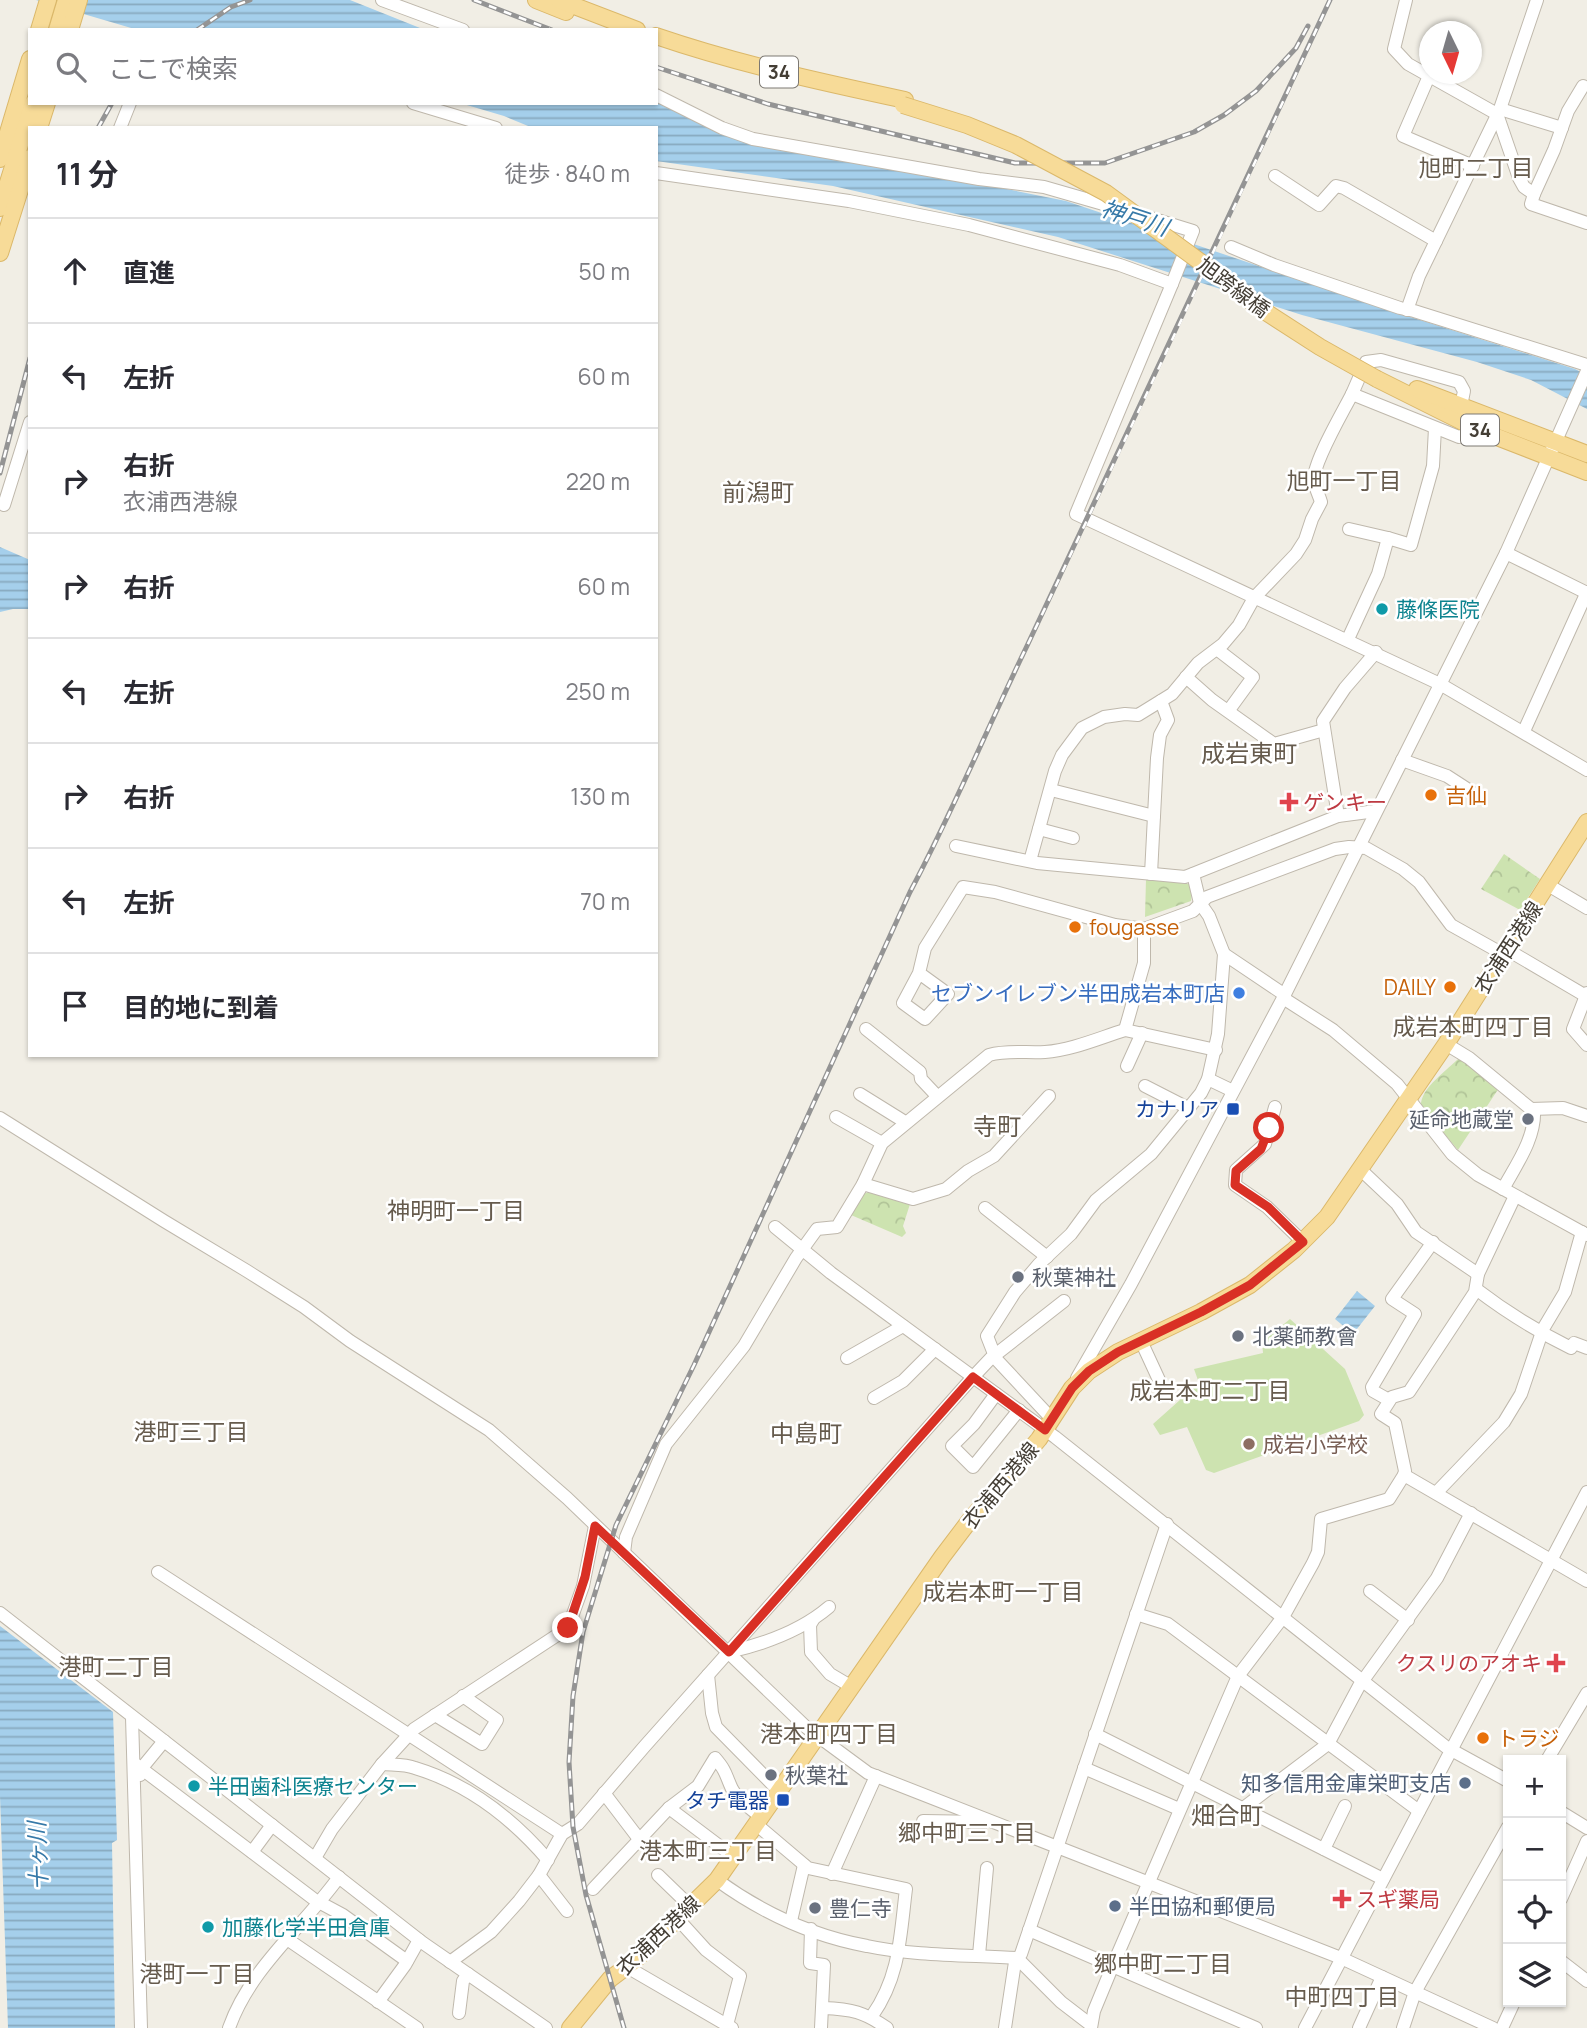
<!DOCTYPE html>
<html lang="ja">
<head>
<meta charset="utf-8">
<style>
  :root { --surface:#fff; --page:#f2f2f3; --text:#2b2b33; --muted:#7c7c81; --line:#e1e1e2 }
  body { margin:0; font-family:Manrope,"Noto Sans JP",sans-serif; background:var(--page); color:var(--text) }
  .controls { position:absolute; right:21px; bottom:21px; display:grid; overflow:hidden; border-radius:0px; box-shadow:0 2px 5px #0004 }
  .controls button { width:63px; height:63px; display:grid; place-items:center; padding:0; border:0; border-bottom:2px solid var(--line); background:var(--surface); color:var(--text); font:35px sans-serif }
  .compass { position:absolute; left:1419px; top:21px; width:63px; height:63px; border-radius:50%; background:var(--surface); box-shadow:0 2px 5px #0004; rotate:175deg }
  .stop { position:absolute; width:21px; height:21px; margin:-16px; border:5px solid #d93025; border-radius:50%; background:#fff }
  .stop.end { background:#d93025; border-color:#fff; box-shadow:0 2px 7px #0008 }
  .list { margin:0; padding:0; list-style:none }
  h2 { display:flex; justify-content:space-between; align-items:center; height:91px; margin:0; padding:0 28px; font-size:30px }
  h2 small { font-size:23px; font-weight:400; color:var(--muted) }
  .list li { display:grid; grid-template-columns:46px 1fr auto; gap:21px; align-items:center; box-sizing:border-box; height:105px; padding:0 28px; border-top:2px solid var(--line) }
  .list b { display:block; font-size:26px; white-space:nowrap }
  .list p { margin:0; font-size:23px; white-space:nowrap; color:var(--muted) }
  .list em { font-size:23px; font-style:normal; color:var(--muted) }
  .icon { flex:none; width:38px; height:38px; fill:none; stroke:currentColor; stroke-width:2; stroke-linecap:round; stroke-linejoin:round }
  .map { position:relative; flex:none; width:1587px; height:2028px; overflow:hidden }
  .search { position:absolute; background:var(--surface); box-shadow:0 2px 5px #0004; left:28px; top:28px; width:630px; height:77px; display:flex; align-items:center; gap:18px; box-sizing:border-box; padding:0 24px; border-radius:0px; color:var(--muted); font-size:26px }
  .panel { position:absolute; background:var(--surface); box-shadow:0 2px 5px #0004; left:28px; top:126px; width:630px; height:931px; border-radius:0px }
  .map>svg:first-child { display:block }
</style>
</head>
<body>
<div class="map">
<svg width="1587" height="2028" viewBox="0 0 1587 2028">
  <defs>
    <pattern id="forest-crowns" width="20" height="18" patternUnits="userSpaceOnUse" patternTransform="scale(1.75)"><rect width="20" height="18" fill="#cde3b0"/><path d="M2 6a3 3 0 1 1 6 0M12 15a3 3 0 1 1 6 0" fill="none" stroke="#b1c498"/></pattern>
    <pattern id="water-rules" width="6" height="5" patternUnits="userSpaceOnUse" patternTransform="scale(1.75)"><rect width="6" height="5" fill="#a5cfeb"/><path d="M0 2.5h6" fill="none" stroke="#88a9bf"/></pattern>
  </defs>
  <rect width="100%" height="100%" fill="#f1eee5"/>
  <g fill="url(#forest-crowns)">
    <polygon points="1504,854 1540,879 1520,910 1481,889"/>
    <polygon points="1146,879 1189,884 1192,892 1191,901 1145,917"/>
    <path d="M1460,1057L1499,1088L1458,1150L1421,1106C1420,1088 1448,1070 1460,1057Z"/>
    <polygon points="869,1192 910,1204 903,1226 906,1233 902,1237 851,1215 863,1194"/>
  </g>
  <polygon fill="#cde3b0" points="1290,1319 1345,1369 1364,1415 1359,1421 1214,1473 1206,1470 1187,1427 1160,1435 1153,1424 1199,1383 1194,1369 1263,1353 1262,1342"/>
  <g fill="url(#water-rules)">
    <polygon points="36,0 350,0 425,30 138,30"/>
    <polygon points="656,100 737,138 872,162 1066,201 1395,312 1575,369 1587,375 1587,409 1531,380 1477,362 1302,315 1058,237 833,186 656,161 656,128 533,128 504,116 460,103 656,103"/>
    <polygon points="0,547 30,560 30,609 13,609 0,612"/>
    <polygon points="1357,1291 1375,1306 1353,1334 1335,1319"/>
    <polygon points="0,1626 113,1712 117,1840 112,1843 115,2028 8,2028 0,1796"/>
  </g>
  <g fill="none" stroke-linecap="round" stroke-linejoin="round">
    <defs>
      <g id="minor">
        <polyline points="382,0 463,30"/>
        <polyline points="1406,0 1394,49 1408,64 1497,114 1519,178 1524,187 1534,194 1531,204 1587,223"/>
        <polyline points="1429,76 1403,136 1473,166"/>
        <polyline points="656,95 722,128 753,139 979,179 1044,187 1124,210"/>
        <polyline points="413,103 496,128"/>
        <polyline points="1500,109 1562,128"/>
        <polyline points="120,128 130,103"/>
        <polyline points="656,173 849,201 969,225 1120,265 1172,284 1076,514 1440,684 1587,770"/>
        <polyline points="1275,176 1319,205 1336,186 1344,188 1436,241"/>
        <polyline points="1534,194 1554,150 1568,111 1583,86"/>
        <polyline points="1141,215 1193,231 1172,284"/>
        <polyline points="1231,247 1274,265 1400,308 1414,311 1587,365"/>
        <polyline points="1407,310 1419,276 1500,109 1537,0"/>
        <polyline points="1461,406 1464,391 1459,382 1381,360 1366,362 1352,394 1459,437 1479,430"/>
        <polyline points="4,505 30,422"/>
        <polyline points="1349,529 1388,538"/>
        <polyline points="1506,553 1587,593"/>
        <polyline points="1348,639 1378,574 1388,538 1411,545 1433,466 1435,428"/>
        <polyline points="1218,650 1253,677 1229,710"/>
        <polyline points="1186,677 1212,700 1274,744 1324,730"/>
        <polyline points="1524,731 1587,592"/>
        <polyline points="1402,760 1447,776 1481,798"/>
        <polyline points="1051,790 1154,816"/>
        <polyline points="1338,816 1323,721 1345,688 1376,652"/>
        <polyline points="1039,829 1073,838"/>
        <polyline points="956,846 1037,863 1185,877 1338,816 1376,811"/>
        <path d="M1030,861L1055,771L1062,755L1082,728L1104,717L1125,714L1138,715L1172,694L1198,663L1223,644L1239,625L1254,598L1296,554L1305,540L1312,519L1321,502C1319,495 1315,488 1314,481C1312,464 1343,412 1352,394"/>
        <polyline points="1151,874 1157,758 1160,735 1168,720 1161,701"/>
        <polyline points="1548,885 1587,908"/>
        <polyline points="1506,949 1586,996"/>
        <polyline points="1224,954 1285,995"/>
        <polyline points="919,973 948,994 925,1019 903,1003 919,973 925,948 963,887 995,892 1115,925 1144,929 1193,911 1207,897 1335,849 1349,847 1366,848 1403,869 1419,882 1451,925 1503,954"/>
        <polyline points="1587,993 1573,1029 1587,1045"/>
        <polyline points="1283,998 1333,1030 1397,1084 1452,1154 1478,1175 1587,1235"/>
        <polyline points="866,1029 920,1072 921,1079 937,1096"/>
        <polyline points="1125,1030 1216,1050"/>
        <polyline points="1446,1044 1469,1058 1531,1109 1563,1108 1587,1116"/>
        <polyline points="1127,1066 1142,1033"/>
        <polyline points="1208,1079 1233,1091"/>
        <polyline points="1145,1086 1188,1108"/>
        <polyline points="860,1094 905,1122"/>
        <polyline points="1275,1107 1265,1144 1236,1170 1235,1185 1267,1207 1303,1242"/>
        <polyline points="836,1117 882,1143"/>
        <polyline points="0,1118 164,1221 247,1271 304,1307 350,1341 489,1430 567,1498 807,1728 868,1773 1341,1958 1493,2028"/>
        <polyline points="1361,1170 1397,1204 1416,1232 1478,1274"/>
        <polyline points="863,1184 913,1199 946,1189 968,1171 994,1156 1049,1096"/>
        <path d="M1503,1189C1516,1165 1536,1138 1534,1109"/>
        <polyline points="985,1208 1047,1257"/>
        <polyline points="775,1227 831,1273 1055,1437 1446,1747 1508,1781"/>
        <path d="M1476,1289C1506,1312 1537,1331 1571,1348L1574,1343L1587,1348"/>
        <polyline points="1141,1341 1159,1380"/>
        <polyline points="847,1358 903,1326"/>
        <polyline points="1077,1378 1131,1284 1283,998 1506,553 1587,371"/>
        <polyline points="996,1394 974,1424 952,1446 973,1467 1019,1410"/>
        <polyline points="874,1398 903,1381 935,1349"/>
        <polyline points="1389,1400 1373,1391 1372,1387 1415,1314 1392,1299 1433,1242"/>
        <polyline points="1052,1419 996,1359 987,1336 1015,1292 1039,1264 1071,1234 1096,1200 1151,1154 1201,1093 1208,1079 1218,1034 1224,954 1209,916 1200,903 1193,874"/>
        <polyline points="1404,1475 1587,1581"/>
        <polyline points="1436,1493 1504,1422 1521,1394 1543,1329 1565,1292 1582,1232"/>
        <path d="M624,1553L626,1537L666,1444L744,1346L796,1258L817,1229L837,1227L863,1184L882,1143L989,1055C1007,1050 1026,1053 1045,1052C1072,1050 1099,1038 1125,1030L1144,963V929"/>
        <polyline points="158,1572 562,1834"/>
        <polyline points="1370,1591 1408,1620"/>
        <polyline points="0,1613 423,1943 546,2028"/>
        <polyline points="1136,1614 1168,1624 1419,1811"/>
        <polyline points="813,1620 810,1625 811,1652 830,1674 852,1687"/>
        <path d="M729,1652C764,1644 802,1630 829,1607"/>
        <polyline points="708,1675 712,1713 716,1727 780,1792"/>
        <polyline points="435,1715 482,1744 497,1720 463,1696"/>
        <polyline points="132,1717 141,2028"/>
        <polyline points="1095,1734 1383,1879"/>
        <polyline points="1547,1760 1587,1693"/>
        <polyline points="134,1763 315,1900 343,1915 407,1961"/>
        <path d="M382,1764C393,1765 405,1764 415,1768C468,1784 512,1818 548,1860"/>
        <polyline points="1084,1768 1179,1809"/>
        <polyline points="140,1775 141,1769 164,1741"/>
        <polyline points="604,1793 639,1839"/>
        <polyline points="669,1808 734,1857"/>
        <polyline points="1242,1809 1328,1744 1359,1686 1437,1578 1471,1513"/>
        <polyline points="1561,1812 1587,1828"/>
        <polyline points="923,1821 984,1822"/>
        <path d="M757,1825L808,1868L906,1889C900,1937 900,1976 872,2016"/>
        <polyline points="1324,1849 1345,1806"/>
        <polyline points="252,1852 272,1825"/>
        <polyline points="315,1858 332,1829 382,1764 414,1729 568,1628 583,1586 595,1526"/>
        <polyline points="832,1874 876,1776"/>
        <polyline points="539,1875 567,1911"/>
        <polyline points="658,1875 690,1906"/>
        <path d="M717,1880C761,1912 813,1936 867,1946C914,1956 969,1955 1017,1958L1061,2002L1091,2025"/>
        <path d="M593,1889L669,1808L698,1786L715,1758C727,1772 725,1774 732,1789C738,1801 752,1809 762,1818"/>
        <polyline points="1561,1899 1587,1841"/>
        <polyline points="677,1918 706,1950 740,1976 727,2025"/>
        <polyline points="791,1921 804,1865"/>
        <polyline points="811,1929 810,1963 824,1965 821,2028"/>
        <polyline points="1029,1930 1256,2028"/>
        <polyline points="287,1939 417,2028"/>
        <polyline points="979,1955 987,1868"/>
        <polyline points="1561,1961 1587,1981"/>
        <polyline points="450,1962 491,1932 519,1901 539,1875 562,1834 578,1824 644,1747 973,1377 990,1359 1064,1301"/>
        <polyline points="627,1967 732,2028"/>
        <polyline points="378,2002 405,1965 419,1940"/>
        <path d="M823,2008C852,2009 864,2012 887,2028"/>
        <polyline points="459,2013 463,1981 468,1974"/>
        <path d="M229,2028C250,1968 303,1927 339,1877"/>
        <polyline points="1005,2028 1015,1962 1021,1954 1167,1524"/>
        <polyline points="1091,2028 1094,2011 1113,1965 1238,1676 1283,1617 1313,1563 1318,1552 1321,1519 1389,1499 1404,1475 1405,1471 1395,1423 1381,1414 1392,1397 1409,1392 1475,1292 1478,1274 1515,1196"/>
        <polyline points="1305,2028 1587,1492"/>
        <polyline points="1359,2028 1382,1977"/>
        <polyline points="1403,2028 1415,1992 1508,1827"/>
        <polyline points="1502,2028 1514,2002"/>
      </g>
      <g id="major">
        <polyline points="536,0 566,12"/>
        <polyline points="559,0 637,30"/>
        <polyline points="39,30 48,0"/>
        <polyline points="57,30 66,0"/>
        <polyline points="70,30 79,0"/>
        <path d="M656,36C738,64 821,82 905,100"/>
        <polyline points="39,128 47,103"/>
        <polyline points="0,159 30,59"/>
        <polyline points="0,208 33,103"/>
        <polyline points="0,253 30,158"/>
        <polyline points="1377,379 1479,430 1587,472"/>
        <polyline points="1417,389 1587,454"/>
        <polyline points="570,2028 610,1979 634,1961 717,1880 942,1557 970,1520 1039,1439 1072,1388 1089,1371 1118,1352 1201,1312 1250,1285 1294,1250 1327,1217 1446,1044 1587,822"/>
      </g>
    </defs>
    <use href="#minor" stroke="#bfb8ac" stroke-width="14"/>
    <use href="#major" stroke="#dbb86a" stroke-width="18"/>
    <use href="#minor" stroke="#fff" stroke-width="12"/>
    <use href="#major" stroke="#f7db98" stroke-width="16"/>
    <defs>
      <g id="rail">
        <polyline points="474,0 552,30"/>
        <polyline points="197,30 231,7 250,0"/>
        <polyline points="656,67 768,104 1015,163 1105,163 1194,132 1224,115 1256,91 1296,48 1308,26"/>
        <polyline points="98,128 112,103"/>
        <polyline points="0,473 30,358"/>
        <path d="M624,2028L586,1895L573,1827L569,1762L573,1696L583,1632L616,1525L694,1365L910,892C952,813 987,729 1026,648C1129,433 1230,217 1330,0"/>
      </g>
    </defs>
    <use href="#rail" stroke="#949494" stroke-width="5"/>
    <use href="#rail" stroke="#fff" stroke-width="2.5" stroke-dasharray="8" stroke-linecap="butt"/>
    <defs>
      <polyline id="major-bridge" points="903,105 967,125 1016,145 1106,193 1221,277 1258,307 1320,347 1377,379"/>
    </defs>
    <use href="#major-bridge" stroke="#dbb86a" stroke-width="18" stroke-linecap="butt"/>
    <use href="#major-bridge" stroke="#f7db98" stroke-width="16"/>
  </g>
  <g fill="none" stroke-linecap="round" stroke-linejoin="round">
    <polyline stroke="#d93025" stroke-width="9" points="568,1628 585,1577 595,1526 729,1652 973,1377 1045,1430 1072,1388 1089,1371 1118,1352 1201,1312 1250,1285 1303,1242 1268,1207 1235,1185 1236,1171 1261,1149 1269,1128"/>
  </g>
  <g fill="#0f9aa8" stroke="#fff" stroke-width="2.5">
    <circle cx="1382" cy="609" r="7"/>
    <circle cx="194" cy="1786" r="7"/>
    <circle cx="208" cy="1927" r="7"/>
  </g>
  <g fill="#e8710a" stroke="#fff" stroke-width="2.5">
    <circle cx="1431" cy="795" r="7"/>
    <circle cx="1075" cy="927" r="7"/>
    <circle cx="1450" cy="987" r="7"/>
    <circle cx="1483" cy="1738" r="7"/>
  </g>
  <g fill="#e0444e" stroke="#fff" stroke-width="2.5">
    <path d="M1285.5 791.5h7v7h7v7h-7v7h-7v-7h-7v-7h7z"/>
    <path d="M1552.5 1652.5h7v7h7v7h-7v7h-7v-7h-7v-7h7z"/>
    <path d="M1338.5 1888.5h7v7h7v7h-7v7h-7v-7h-7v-7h7z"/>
  </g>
  <circle fill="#3f7fe0" stroke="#fff" stroke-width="2.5" cx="1239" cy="993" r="7"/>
  <g fill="#1a4fb4" stroke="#fff" stroke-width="2.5">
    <rect x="1226" y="1102" width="14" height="14" rx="3.5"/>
    <rect x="776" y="1793" width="14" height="14" rx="3.5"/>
  </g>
  <g fill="#6b7280" stroke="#fff" stroke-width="2.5">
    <circle cx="1528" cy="1119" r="7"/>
    <circle cx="1018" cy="1277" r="7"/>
    <circle cx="1238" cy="1336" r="7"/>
    <circle cx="771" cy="1775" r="7"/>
    <circle cx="815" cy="1908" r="7"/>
  </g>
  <circle fill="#8d6e63" stroke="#fff" stroke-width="2.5" cx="1249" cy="1444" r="7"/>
  <g fill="#5c6f8a" stroke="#fff" stroke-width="2.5">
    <circle cx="1465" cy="1783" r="7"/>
    <circle cx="1115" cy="1906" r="7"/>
  </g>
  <g text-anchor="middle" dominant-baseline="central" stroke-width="5" stroke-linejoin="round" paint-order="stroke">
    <g fill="#fff" stroke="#7c7872" stroke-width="2">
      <rect x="760" y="56.5" width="38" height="31" rx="5"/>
      <rect x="1461" y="414.5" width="38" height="31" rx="5"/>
    </g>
    <g font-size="19" font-weight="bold" fill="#443e35">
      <text x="779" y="72">34</text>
      <text x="1480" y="430">34</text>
    </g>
    <g font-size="21" fill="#443e35" stroke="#fff">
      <text transform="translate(1234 287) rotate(37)">旭跨線橋</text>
      <text transform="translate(1508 947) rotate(-57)">衣浦西港線</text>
      <text transform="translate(1000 1485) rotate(-50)">衣浦西港線</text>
      <text transform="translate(658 1935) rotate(-43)">衣浦西港線</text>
    </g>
    <g font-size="21" fill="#0d838f" stroke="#fff" text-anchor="start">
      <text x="1396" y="609">藤條医院</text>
      <text x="208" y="1786">半田歯科医療センター</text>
      <text x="222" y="1927">加藤化学半田倉庫</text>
    </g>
    <g font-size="21" fill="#c56008" stroke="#fff" text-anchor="start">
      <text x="1445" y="795">吉仙</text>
      <text x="1089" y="927">fougasse</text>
      <text x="1436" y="987" text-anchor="end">DAILY</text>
      <text x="1497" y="1738">トラジ</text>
    </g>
    <g font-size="21" fill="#be3a42" stroke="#fff" text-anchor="start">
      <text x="1303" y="802">ゲンキー</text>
      <text x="1542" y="1663" text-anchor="end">クスリのアオキ</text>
      <text x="1356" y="1899">スギ薬局</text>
    </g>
    <g font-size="21" fill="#366cbe" stroke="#fff" text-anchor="end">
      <text x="1225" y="993">セブンイレブン半田成岩本町店</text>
    </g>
    <g font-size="21" fill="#164399" stroke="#fff" text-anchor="end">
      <text x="1219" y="1109">カナリア</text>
      <text x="769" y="1800">タチ電器</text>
    </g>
    <g font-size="21" fill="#5b616d" stroke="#fff" text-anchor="start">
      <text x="1514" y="1119" text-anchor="end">延命地蔵堂</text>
      <text x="1032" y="1277">秋葉神社</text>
      <text x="1252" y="1336">北薬師教會</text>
      <text x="785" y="1775">秋葉社</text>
      <text x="829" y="1908">豊仁寺</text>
    </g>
    <g font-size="21" fill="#785e54" stroke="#fff" text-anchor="start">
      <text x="1263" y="1444">成岩小学校</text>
    </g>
    <g font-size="21" fill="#4e5e75" stroke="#fff" text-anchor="end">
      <text x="1451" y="1783">知多信用金庫栄町支店</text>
      <text x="1129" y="1906" text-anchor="start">半田協和郵便局</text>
    </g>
    <g font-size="23" fill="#665b4d" stroke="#fff">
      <text x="1476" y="167">旭町二丁目</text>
      <text x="1344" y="480">旭町一丁目</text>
      <text x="1473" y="1026">成岩本町四丁目</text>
      <text x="456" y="1210">神明町一丁目</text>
      <text x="1210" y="1390">成岩本町二丁目</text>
      <text x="191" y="1431">港町三丁目</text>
      <text x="1003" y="1591">成岩本町一丁目</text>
      <text x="116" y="1666">港町二丁目</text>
      <text x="829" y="1733">港本町四丁目</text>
      <text x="967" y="1832">郷中町三丁目</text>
      <text x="708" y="1850">港本町三丁目</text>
      <text x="1163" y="1963">郷中町二丁目</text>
      <text x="197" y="1973">港町一丁目</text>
      <text x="1342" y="1996">中町四丁目</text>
    </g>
    <g font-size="23" font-style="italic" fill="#3679a8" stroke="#fff">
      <text transform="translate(1135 217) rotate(18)">神戸川</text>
      <text transform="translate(37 1856) rotate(-92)">十ヶ川</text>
    </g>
    <g font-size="24" fill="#665b4d" stroke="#fff">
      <text x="758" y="491">前潟町</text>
      <text x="1249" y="752">成岩東町</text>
      <text x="997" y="1125">寺町</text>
      <text x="806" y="1432">中島町</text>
      <text x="1227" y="1814">畑合町</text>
    </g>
  </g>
</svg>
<div class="controls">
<button>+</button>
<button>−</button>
<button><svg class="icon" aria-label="locate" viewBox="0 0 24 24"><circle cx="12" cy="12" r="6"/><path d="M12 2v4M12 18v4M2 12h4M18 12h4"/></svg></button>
<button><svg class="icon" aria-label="layers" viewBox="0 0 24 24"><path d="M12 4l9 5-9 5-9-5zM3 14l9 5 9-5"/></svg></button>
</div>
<svg class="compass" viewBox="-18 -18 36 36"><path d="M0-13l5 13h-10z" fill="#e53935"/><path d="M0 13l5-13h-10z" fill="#7c7c81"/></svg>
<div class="stop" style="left:1269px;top:1128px"></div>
<div class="stop end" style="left:568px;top:1628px"></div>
<div class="search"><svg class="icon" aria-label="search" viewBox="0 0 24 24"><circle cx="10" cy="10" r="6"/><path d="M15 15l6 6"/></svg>ここで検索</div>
<section class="panel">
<h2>11 分<small>徒歩 · 840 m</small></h2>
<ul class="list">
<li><svg class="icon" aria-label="ahead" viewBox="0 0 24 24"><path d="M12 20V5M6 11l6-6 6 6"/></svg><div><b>直進</b></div><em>50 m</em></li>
<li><svg class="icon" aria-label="left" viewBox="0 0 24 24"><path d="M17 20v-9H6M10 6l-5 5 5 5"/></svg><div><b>左折</b></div><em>60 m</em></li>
<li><svg class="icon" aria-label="right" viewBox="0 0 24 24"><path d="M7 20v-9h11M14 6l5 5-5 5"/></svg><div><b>右折</b><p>衣浦西港線</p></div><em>220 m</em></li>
<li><svg class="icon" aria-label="right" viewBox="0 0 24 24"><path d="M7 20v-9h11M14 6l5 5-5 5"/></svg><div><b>右折</b></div><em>60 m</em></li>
<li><svg class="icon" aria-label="left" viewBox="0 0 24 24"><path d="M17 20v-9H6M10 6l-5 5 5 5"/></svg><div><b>左折</b></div><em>250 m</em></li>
<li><svg class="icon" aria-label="right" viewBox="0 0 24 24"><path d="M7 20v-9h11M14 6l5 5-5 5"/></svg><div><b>右折</b></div><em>130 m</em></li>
<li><svg class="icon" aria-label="left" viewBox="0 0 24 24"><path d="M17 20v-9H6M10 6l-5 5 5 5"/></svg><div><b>左折</b></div><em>70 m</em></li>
<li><svg class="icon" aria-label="arrive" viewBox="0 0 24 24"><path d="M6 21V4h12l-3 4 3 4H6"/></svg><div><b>目的地に到着</b></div></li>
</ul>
</section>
</div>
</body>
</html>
